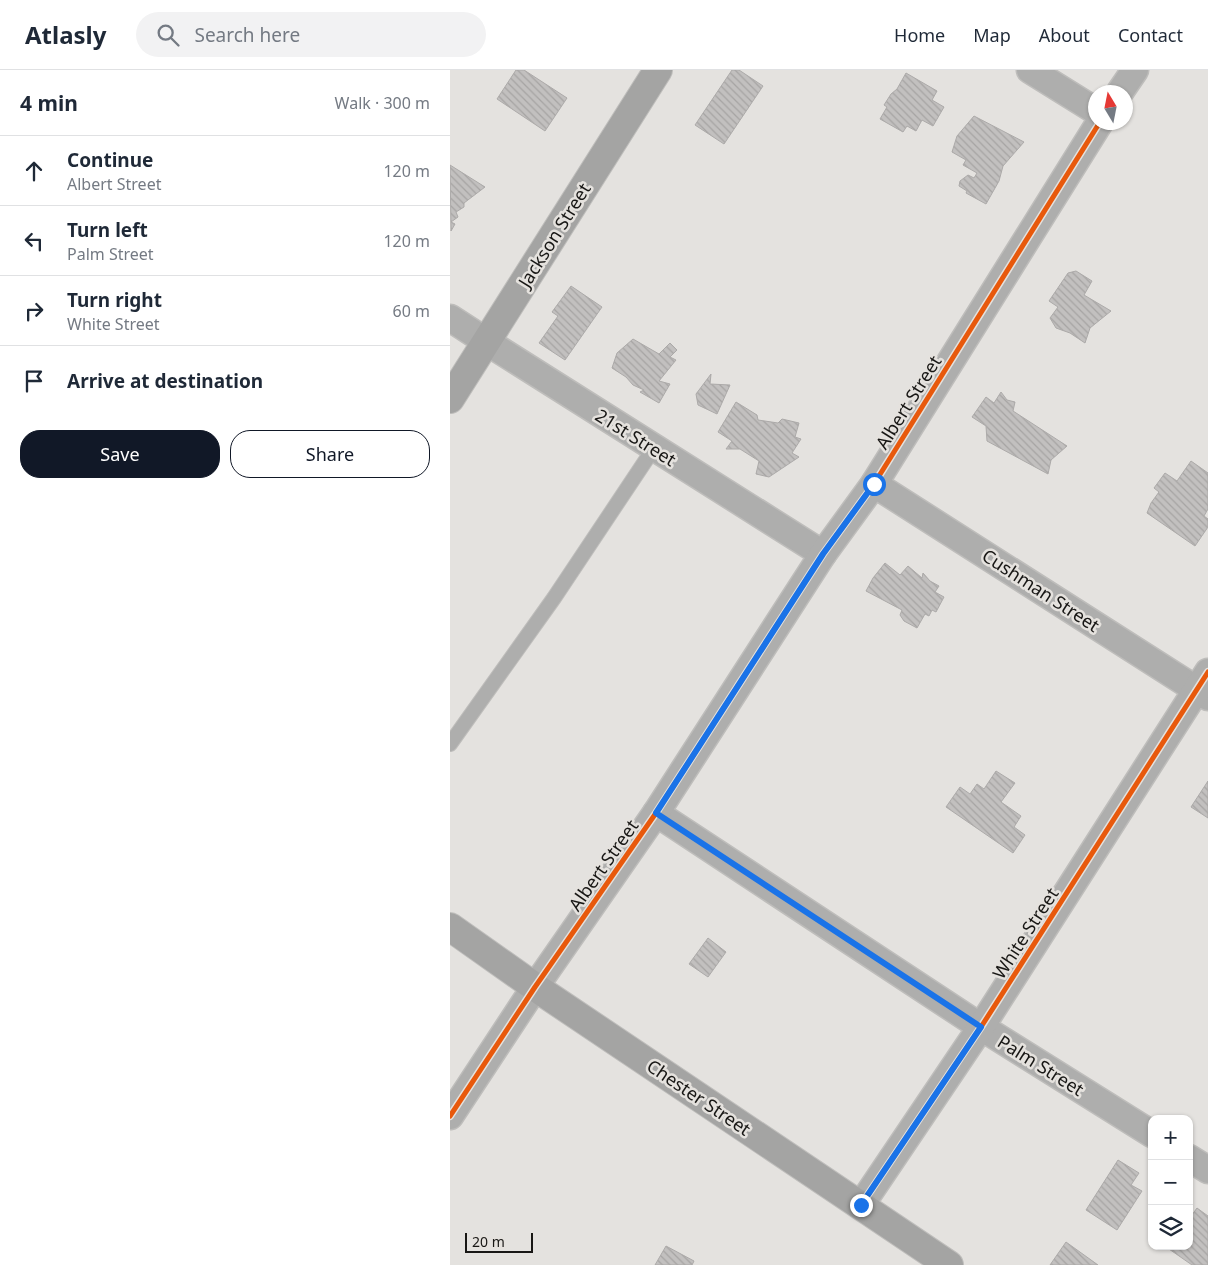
<!DOCTYPE html>
<html lang="en">
<head>
<meta charset="utf-8">
<style>
  :root { --surface:#fff; --page:#f2f2f3; --text:#1f2937; --muted:#747a83; --line:#e0e1e3; --accent:#111827 }
  body { margin:0; font-family:"Noto Sans",sans-serif; background:var(--page); color:var(--text) }
  .controls { position:absolute; right:15px; bottom:15px; display:grid; overflow:hidden; border-radius:10px; box-shadow:0 1px 4px #0004 }
  .controls button { width:45px; height:45px; display:grid; place-items:center; padding:0; border:0; border-bottom:1px solid var(--line); background:var(--surface); color:var(--text); font:25px sans-serif }
  .compass { position:absolute; left:638px; top:15px; width:45px; height:45px; border-radius:50%; background:var(--surface); box-shadow:0 1px 4px #0004; rotate:350deg }
  .scale { position:absolute; left:15px; bottom:12px; width:68px; box-sizing:border-box; padding-left:5px; border:2px solid #181715; border-top:0; font-size:14px; line-height:18px; white-space:nowrap; color:#181715; -webkit-text-stroke:4px #e5e2de; paint-order:stroke }
  .stop { position:absolute; width:15px; height:15px; margin:-11px; border:4px solid #1a73e8; border-radius:50%; background:#fff }
  .stop.end { background:#1a73e8; border-color:#fff; box-shadow:0 1px 5px #0008 }
  .list { margin:0; padding:0; list-style:none }
  h2 { display:flex; justify-content:space-between; align-items:center; height:65px; margin:0; padding:0 20px; font-size:21px }
  h2 small { font-size:16px; font-weight:400; color:var(--muted) }
  .list li { display:grid; grid-template-columns:32px 1fr auto; gap:15px; align-items:center; box-sizing:border-box; height:70px; padding:0 20px; border-top:1px solid var(--line) }
  .list b { display:block; font-size:19px; white-space:nowrap }
  .list p { margin:0; font-size:16px; white-space:nowrap; color:var(--muted) }
  .list em { font-size:16px; font-style:normal; color:var(--muted) }
  .actions { display:flex; gap:10px; padding:15px 20px }
  .actions a { flex:1; padding:11px 0; border:1px solid var(--accent); border-radius:20px; text-align:center; font-size:18px; color:var(--accent) }
  .actions .main { background:var(--accent); color:#fff }
  .icon { flex:none; width:28px; height:28px; fill:none; stroke:currentColor; stroke-width:2; stroke-linecap:round; stroke-linejoin:round }
  .map { position:relative; flex:none; width:758px; height:1195px; overflow:hidden }
  header { display:flex; align-items:center; gap:30px; box-sizing:border-box; height:70px; padding:0 25px; background:var(--surface); border-bottom:1px solid var(--line) }
  header strong { font-size:24px }
  nav { display:flex; gap:28px; margin-inline-start:auto; font-size:18px }
  .search { width:350px; height:45px; background:var(--page); display:flex; align-items:center; gap:12px; box-sizing:border-box; padding:0 18px; border-radius:28px; color:var(--muted); font-size:19px }
  main { display:flex }
  aside { flex:1; background:var(--surface) }
  .map>svg:first-child { display:block }
</style>
</head>
<body>
<header>
<strong>Atlasly</strong>
<div class="search"><svg class="icon" aria-label="search" viewBox="0 0 24 24"><circle cx="10" cy="10" r="6"/><path d="M15 15l6 6"/></svg>Search here</div>
<nav><a>Home</a><a>Map</a><a>About</a><a>Contact</a></nav>
</header>
<main>
<aside>
<h2>4 min<small>Walk · 300 m</small></h2>
<ul class="list">
<li><svg class="icon" aria-label="ahead" viewBox="0 0 24 24"><path d="M12 20V5M6 11l6-6 6 6"/></svg><div><b>Continue</b><p>Albert Street</p></div><em>120 m</em></li>
<li><svg class="icon" aria-label="left" viewBox="0 0 24 24"><path d="M17 20v-9H6M10 6l-5 5 5 5"/></svg><div><b>Turn left</b><p>Palm Street</p></div><em>120 m</em></li>
<li><svg class="icon" aria-label="right" viewBox="0 0 24 24"><path d="M7 20v-9h11M14 6l5 5-5 5"/></svg><div><b>Turn right</b><p>White Street</p></div><em>60 m</em></li>
<li><svg class="icon" aria-label="arrive" viewBox="0 0 24 24"><path d="M6 21V4h12l-3 4 3 4H6"/></svg><div><b>Arrive at destination</b></div></li>
</ul>
<div class="actions"><a class="main">Save</a><a>Share</a></div>
</aside>
<div class="map">
<svg width="758" height="1195" viewBox="0 0 758 1195">
  <defs>
    <pattern id="building-back-hatch" width="6" height="6" patternUnits="userSpaceOnUse" patternTransform="scale(1.25)"><rect width="6" height="6" fill="#c2c0bf"/><path d="M-1 5l2 2M0 0l6 6M5-1l2 2" fill="none" stroke="#a6a4a3"/></pattern>
  </defs>
  <rect width="100%" height="100%" fill="#e4e2df"/>
  <g fill="url(#building-back-hatch)" stroke="#acaaa9">
    <polygon points="66,0 74,0 117,28 95,61 47,29"/>
    <polygon points="282,0 289,0 313,16 274,74 245,55"/>
    <polygon points="456,3 487,21 482,30 494,37 483,56 472,50 466,61 457,56 453,62 430,49 437,37 434,35 441,24 447,19"/>
    <polygon points="524,46 574,72 553,96 549,111 536,134 516,123 517,121 509,116 510,111 518,105 524,108 527,103 513,95 516,90 502,82 507,66"/>
    <polygon points="0,95 35,117 14,133 14,137 6,142 8,147 1,152 5,154 1,161"/>
    <polygon points="626,201 642,211 634,225 661,241 640,258 635,273 620,263 606,258 600,248 608,237 599,231 618,203"/>
    <polygon points="121,216 152,237 115,290 89,273 108,246 102,242"/>
    <polygon points="183,269 209,284 220,273 227,280 220,287 226,290 209,311 220,314 209,333 190,322 194,320 183,315 176,307 162,298 167,283"/>
    <polygon points="261,304 260,314 280,315 267,344 248,335 246,324"/>
    <polygon points="551,322 557,330 565,332 563,341 617,376 601,390 598,404 537,371 536,356 522,347 536,327 544,333"/>
    <polygon points="286,332 307,345 308,350 328,353 332,349 349,353 345,367 351,369 342,383 349,387 319,407 306,404 309,391 290,379 276,379 282,371 268,362"/>
    <polygon points="741,391 758,403 758,439 754,446 758,449 758,457 745,476 697,443 701,433 709,422 704,418 715,403 727,411"/>
    <polygon points="435,493 450,505 458,496 472,508 473,503 480,511 489,516 485,522 494,527 486,542 482,540 479,546 475,544 467,558 454,551 450,545 452,540 416,521 423,508"/>
    <polygon points="546,701 565,713 551,732 571,746 564,757 575,765 563,783 496,737 510,717 520,724 527,714 534,719"/>
    <polygon points="758,711 758,748 741,737"/>
    <polygon points="258,868 276,882 258,907 239,894"/>
    <polygon points="668,1090 689,1103 681,1115 692,1121 667,1160 636,1140"/>
    <polygon points="747,1138 758,1146 758,1195 742,1195 719,1179 721,1176 739,1176 739,1149"/>
    <polygon points="616,1172 648,1195 600,1195"/>
    <polygon points="216,1176 244,1191 242,1195 205,1195"/>
  </g>
  <g fill="none" stroke-linecap="round" stroke-linejoin="round">
    <defs>
      <polyline id="lane" points="0,674 104,528 204,378"/>
      <g id="street">
        <polyline points="580,0 646,41"/>
        <polyline points="670,22 685,0"/>
        <polyline points="0,248 37,272 373,484"/>
        <polyline points="424,414 758,627"/>
        <polyline points="206,743 531,957 702,1064"/>
        <polyline points="0,1046 85,917 206,743 373,484 424,414 650,52"/>
        <polyline points="739,1088 758,1100"/>
        <polyline points="411,1135 531,957 758,602"/>
      </g>
      <g id="secondary">
        <polyline points="0,329 208,0"/>
        <polyline points="0,857 85,917 499,1195"/>
      </g>
    </defs>
    <use href="#lane" stroke="#bebdbb" stroke-width="16"/>
    <use href="#street" stroke="#bebdbb" stroke-width="29"/>
    <use href="#secondary" stroke="#bebdbb" stroke-width="30"/>
    <use href="#lane" stroke="#aeaead" stroke-width="14"/>
    <use href="#street" stroke="#aeaead" stroke-width="26"/>
    <use href="#secondary" stroke="#a4a4a3" stroke-width="28"/>
    <defs>
      <g id="cycleway">
        <polyline points="0,1046 85,917 206,743 373,484 424,414 650,52"/>
        <polyline points="411,1135 531,957 758,602"/>
      </g>
    </defs>
    <use href="#cycleway" stroke="#e5e2de" stroke-width="8"/>
    <use href="#cycleway" stroke="#e8590c" stroke-width="5"/>
  </g>
  <g fill="none" stroke-linecap="round" stroke-linejoin="round">
    <polyline stroke="#1a73e8" stroke-width="6" points="411,1135 531,957 206,743 373,484 424,414"/>
  </g>
  <g text-anchor="middle" dominant-baseline="central" stroke-width="5" stroke-linejoin="round" paint-order="stroke">
    <g font-size="18" fill="#181715" stroke="#e5e2de">
      <text transform="translate(104 165) rotate(-58)">Jackson Street</text>
      <text transform="translate(458 332) rotate(-58)">Albert Street</text>
      <text transform="translate(186 367) rotate(32)">21st Street</text>
      <text transform="translate(591 520) rotate(33)">Cushman Street</text>
      <text transform="translate(153 795) rotate(-55)">Albert Street</text>
      <text transform="translate(575 863) rotate(-57)">White Street</text>
      <text transform="translate(591 995) rotate(32)">Palm Street</text>
      <text transform="translate(249 1027) rotate(34)">Chester Street</text>
    </g>
  </g>
</svg>
<div class="controls">
<button>+</button>
<button>−</button>
<button><svg class="icon" aria-label="layers" viewBox="0 0 24 24"><path d="M12 4l9 5-9 5-9-5zM3 14l9 5 9-5"/></svg></button>
</div>
<svg class="compass" viewBox="-18 -18 36 36"><path d="M0-13l5 13h-10z" fill="#e53935"/><path d="M0 13l5-13h-10z" fill="#747a83"/></svg>
<div class="scale">20 m</div>
<div class="stop" style="left:424px;top:414px"></div>
<div class="stop end" style="left:411px;top:1135px"></div>
</div>
</main>
</body>
</html>
